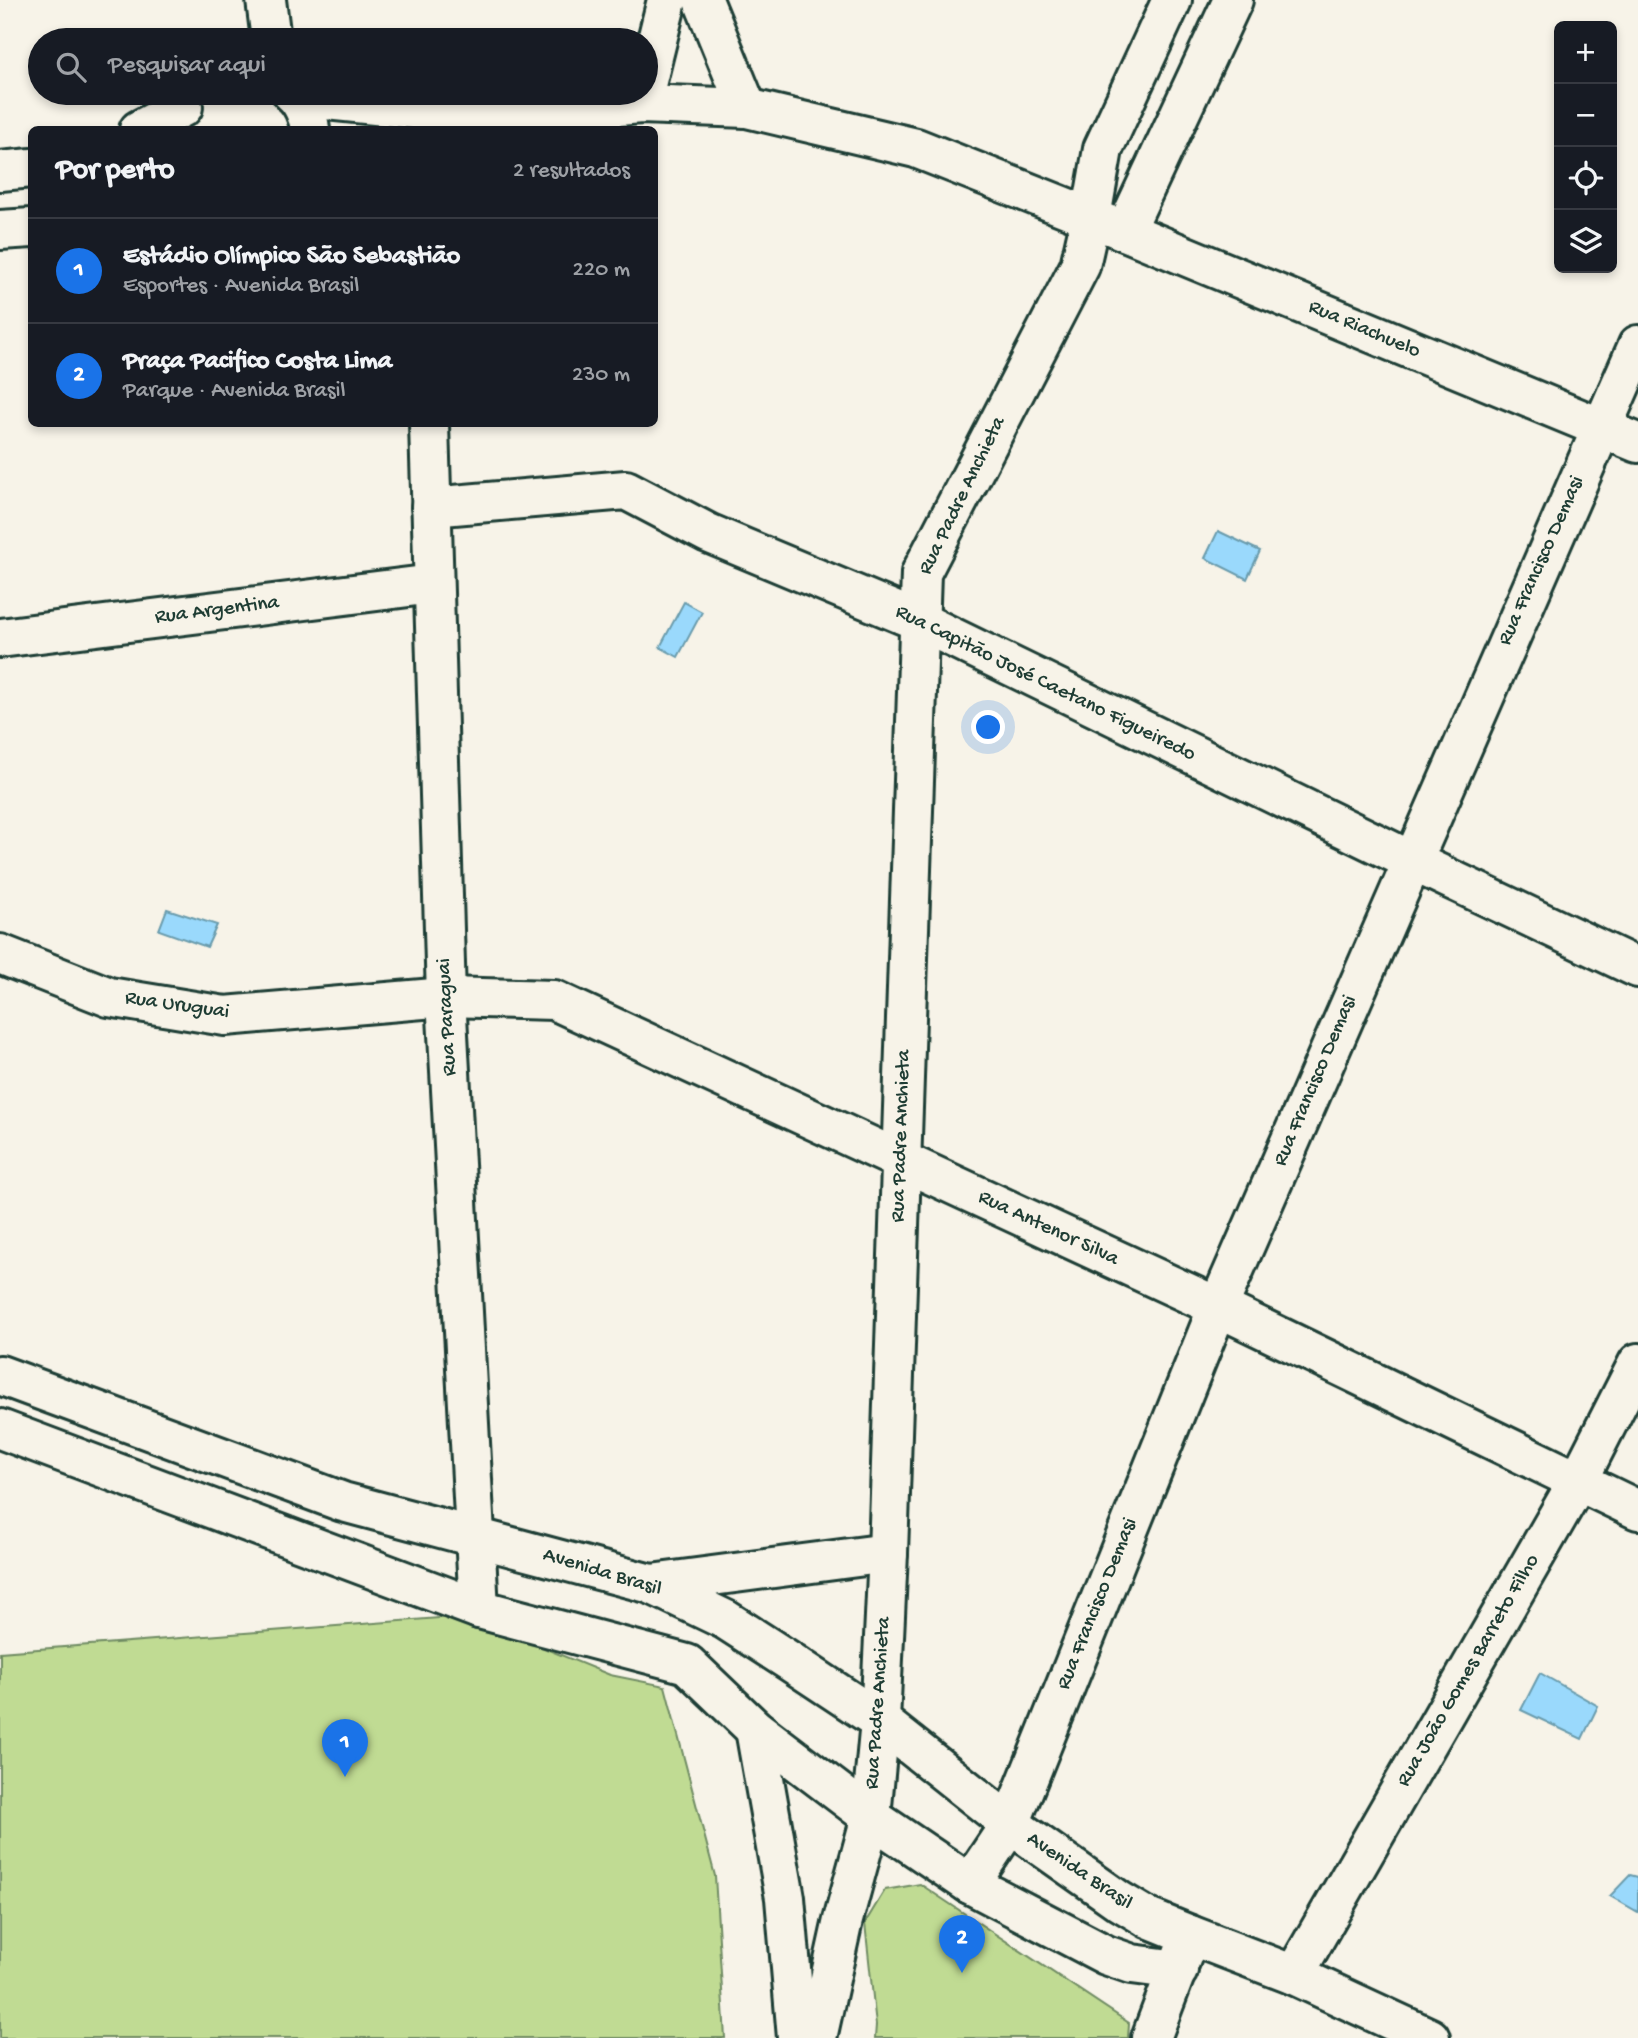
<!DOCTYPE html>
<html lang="pt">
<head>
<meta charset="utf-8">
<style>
  :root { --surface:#171b24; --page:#20242c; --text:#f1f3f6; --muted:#9ea1a6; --line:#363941; --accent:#1a73e8 }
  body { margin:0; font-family:"Gochi Hand",sans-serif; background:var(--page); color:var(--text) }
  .controls { position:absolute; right:21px; top:21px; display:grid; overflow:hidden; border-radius:10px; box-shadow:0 4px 10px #0003 }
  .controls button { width:63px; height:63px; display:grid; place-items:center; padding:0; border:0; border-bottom:2px solid var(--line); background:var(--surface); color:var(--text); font:35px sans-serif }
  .you { position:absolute; left:989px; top:728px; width:24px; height:24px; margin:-18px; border:5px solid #fff; border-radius:50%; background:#1a73e8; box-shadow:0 0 0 10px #1a73e833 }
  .badge { display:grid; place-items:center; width:46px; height:46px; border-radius:50%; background:var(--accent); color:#fff; font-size:23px; font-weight:700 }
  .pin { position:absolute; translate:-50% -58px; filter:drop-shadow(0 2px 4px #0008) }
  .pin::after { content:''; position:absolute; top:37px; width:24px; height:21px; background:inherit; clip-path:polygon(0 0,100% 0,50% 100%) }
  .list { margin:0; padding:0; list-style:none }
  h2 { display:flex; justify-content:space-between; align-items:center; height:91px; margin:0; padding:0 28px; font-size:30px }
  h2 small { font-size:23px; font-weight:400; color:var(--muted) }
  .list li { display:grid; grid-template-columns:46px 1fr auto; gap:21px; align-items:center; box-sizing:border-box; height:105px; padding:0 28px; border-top:2px solid var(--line) }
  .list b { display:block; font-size:26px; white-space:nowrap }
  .list p { margin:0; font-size:23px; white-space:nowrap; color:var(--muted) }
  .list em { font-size:23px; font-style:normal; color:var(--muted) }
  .icon { flex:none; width:38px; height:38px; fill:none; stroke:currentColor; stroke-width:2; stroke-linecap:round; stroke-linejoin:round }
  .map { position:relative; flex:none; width:1638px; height:2038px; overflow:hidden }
  .search { position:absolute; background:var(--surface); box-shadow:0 4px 10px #0003; left:28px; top:28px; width:630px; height:77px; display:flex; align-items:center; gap:18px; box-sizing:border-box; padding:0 24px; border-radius:38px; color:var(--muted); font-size:26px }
  .panel { position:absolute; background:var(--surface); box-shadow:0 4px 10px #0003; left:28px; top:126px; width:630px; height:301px; border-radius:10px }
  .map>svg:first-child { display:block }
</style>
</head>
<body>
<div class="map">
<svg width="1638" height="2038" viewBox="0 0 1638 2038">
  <rect width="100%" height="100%" fill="#f7f3e8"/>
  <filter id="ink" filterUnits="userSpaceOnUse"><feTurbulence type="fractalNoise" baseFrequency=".0143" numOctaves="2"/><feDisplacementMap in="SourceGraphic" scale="14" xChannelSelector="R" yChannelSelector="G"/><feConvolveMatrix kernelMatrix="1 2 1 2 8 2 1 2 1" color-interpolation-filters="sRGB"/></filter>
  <g filter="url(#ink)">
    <g fill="#c0db93" stroke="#708c64" stroke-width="2">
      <polygon points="465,1616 610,1675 665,1686 715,1876 725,2038 0,2038 0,1652"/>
      <polygon points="920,1884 1129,2023 1128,2038 875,2038 876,2025 865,1923 885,1890"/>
    </g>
    <g fill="#9ad9fc" stroke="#699bac" stroke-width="2">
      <polygon points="1218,531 1260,551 1247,579 1205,558"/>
      <polygon points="684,602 702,612 678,657 660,647"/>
      <polygon points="167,909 217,925 207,947 159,930"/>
      <polygon points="1540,1673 1598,1706 1582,1739 1521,1710"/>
      <polygon points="1630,1875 1638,1877 1638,1912 1610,1896"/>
    </g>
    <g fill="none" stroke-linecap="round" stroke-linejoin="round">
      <defs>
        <g id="street">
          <polyline points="266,0 271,40"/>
          <polyline points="1091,217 1103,149 1172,0"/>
          <polyline points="1125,231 1233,0"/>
          <polyline points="0,638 433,584"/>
          <polyline points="0,954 109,997 225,1016 446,997"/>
          <polyline points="755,1729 785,1898 797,2038"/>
          <polyline points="970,1884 1010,1824 1218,1307 1638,345"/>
          <polyline points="1190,1935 1294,1975 1430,2038"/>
          <polyline points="1294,1975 1578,1481 1638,1363"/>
          <polyline points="817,2038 843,1920 871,1817"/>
        </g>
        <g id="secondary">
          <polyline points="703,0 747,108"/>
          <polyline points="646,85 667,0"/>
          <path d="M292,93C302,101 309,117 310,130"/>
          <polyline points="297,97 493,117 641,104 747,108 916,148 1125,231 1638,443"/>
          <polyline points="139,130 183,107"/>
          <polyline points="0,171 32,168"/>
          <polyline points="0,230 32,228"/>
          <polyline points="429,424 446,997 479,1609"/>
          <polyline points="431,507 626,490 708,533 921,622 1412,861 1638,968"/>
          <polyline points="446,997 554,1000 1218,1307 1638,1510"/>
          <polyline points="0,1375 343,1502 651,1584 726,1620 791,1662 880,1721 1010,1824 1118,1900 1148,1918 1190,1935 1151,2038"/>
          <polyline points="0,1429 479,1609 687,1664 755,1729 871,1817 970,1884 1106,1955 1132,1964 1178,1970"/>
          <polyline points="651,1584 888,1553"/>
          <polyline points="871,1817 880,1721 888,1553 921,573 1080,266 1091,217"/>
        </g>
      </defs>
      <use href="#street" stroke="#1f3d34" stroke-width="44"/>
      <use href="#secondary" stroke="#1f3d34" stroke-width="44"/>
      <use href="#street" stroke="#f7f3e8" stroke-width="38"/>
      <use href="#secondary" stroke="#f7f3e8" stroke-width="38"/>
    </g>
  </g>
  <g text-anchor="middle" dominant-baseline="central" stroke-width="5" stroke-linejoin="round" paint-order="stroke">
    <g font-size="21" fill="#1f3d34" stroke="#f7f3e8">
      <text transform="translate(1364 330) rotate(23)">Rua Riachuelo</text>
      <text transform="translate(963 496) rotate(-64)">Rua Padre Anchieta</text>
      <text transform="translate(1542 561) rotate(-66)">Rua Francisco Demasi</text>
      <text transform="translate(217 611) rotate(-7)">Rua Argentina</text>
      <text transform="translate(1045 684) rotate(26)">Rua Capitão José Caetano Figueiredo</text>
      <text transform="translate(177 1006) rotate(8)">Rua Uruguai</text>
      <text transform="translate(448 1017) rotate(-93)">Rua Paraguai</text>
      <text transform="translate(1316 1081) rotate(-67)">Rua Francisco Demasi</text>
      <text transform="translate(902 1136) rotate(-88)">Rua Padre Anchieta</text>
      <text transform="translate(1048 1229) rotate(25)">Rua Antenor Silva</text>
      <text transform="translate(602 1573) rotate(17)">Avenida Brasil</text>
      <text transform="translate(1098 1604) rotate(-68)">Rua Francisco Demasi</text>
      <text transform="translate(1469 1671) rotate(-60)">Rua João Gomes Barreto Filho</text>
      <text transform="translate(879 1703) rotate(-86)">Rua Padre Anchieta</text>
      <text transform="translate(1079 1872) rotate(34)">Avenida Brasil</text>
    </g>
  </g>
</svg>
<div class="controls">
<button>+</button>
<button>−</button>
<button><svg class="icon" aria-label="locate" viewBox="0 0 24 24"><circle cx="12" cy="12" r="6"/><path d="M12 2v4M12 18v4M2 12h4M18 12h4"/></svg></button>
<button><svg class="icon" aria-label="layers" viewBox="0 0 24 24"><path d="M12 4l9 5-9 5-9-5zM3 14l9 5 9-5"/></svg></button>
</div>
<div class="you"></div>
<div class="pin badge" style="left:345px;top:1777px">1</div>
<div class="pin badge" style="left:962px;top:1973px">2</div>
<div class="search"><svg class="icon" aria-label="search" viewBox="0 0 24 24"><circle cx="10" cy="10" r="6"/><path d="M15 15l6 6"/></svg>Pesquisar aqui</div>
<section class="panel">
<h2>Por perto<small>2 resultados</small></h2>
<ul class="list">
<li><span class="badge">1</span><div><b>Estádio Olímpico São Sebastião</b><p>Esportes · Avenida Brasil</p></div><em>220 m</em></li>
<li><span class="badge">2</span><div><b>Praça Pacifico Costa Lima</b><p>Parque · Avenida Brasil</p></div><em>230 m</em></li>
</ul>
</section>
</div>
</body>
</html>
